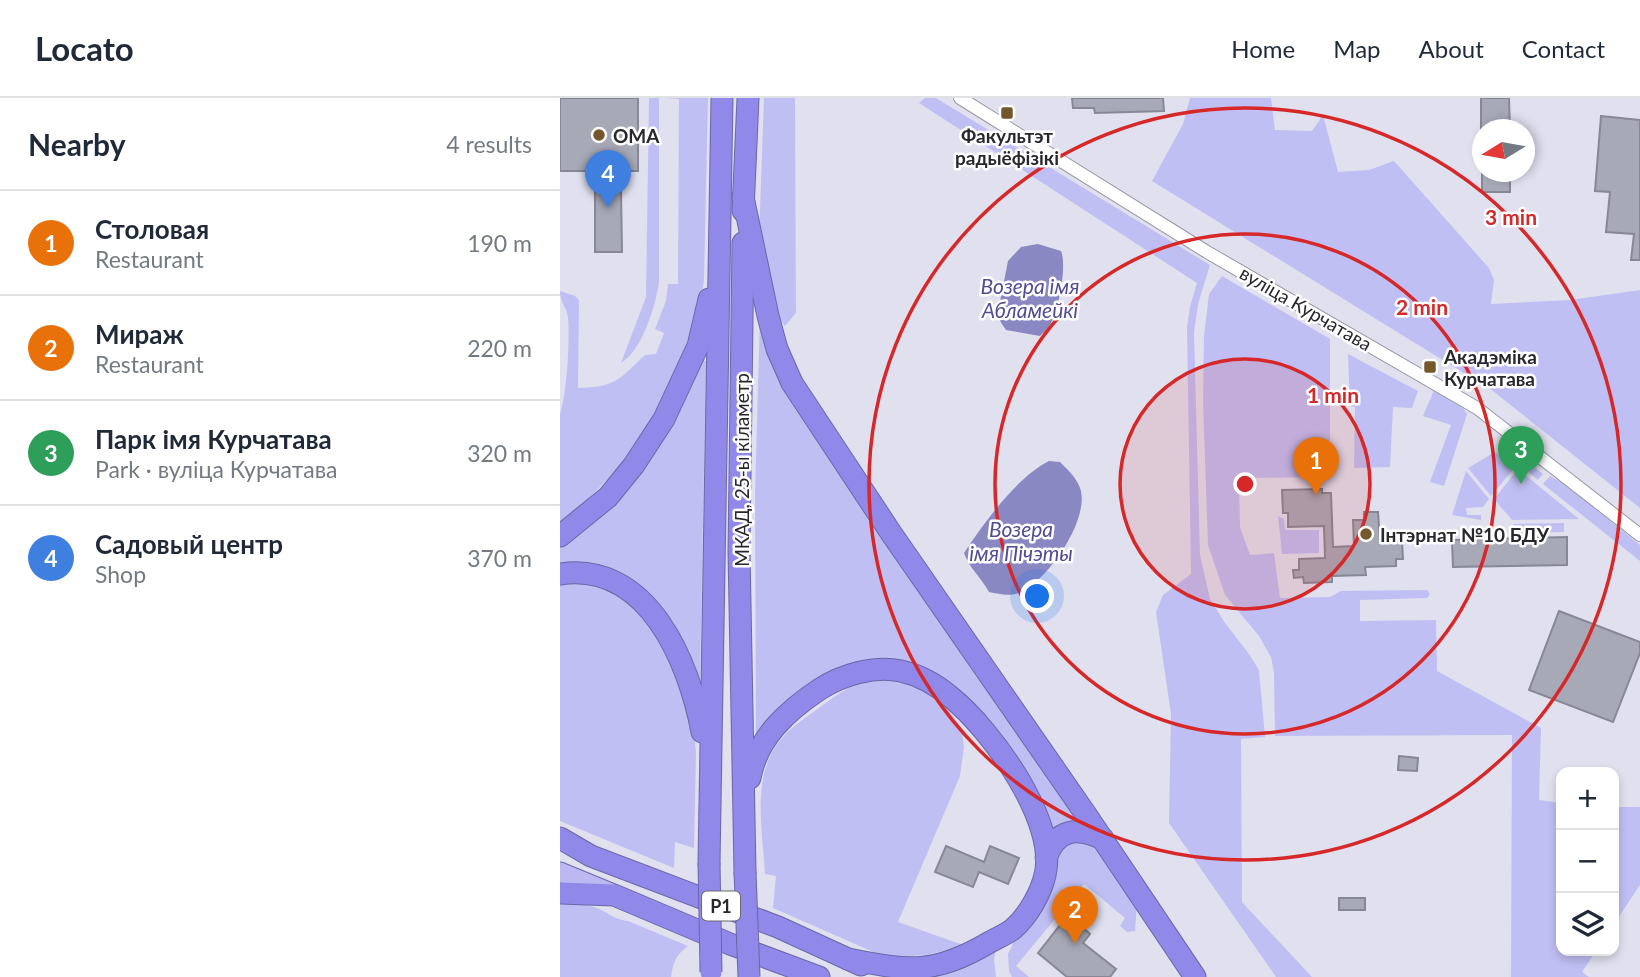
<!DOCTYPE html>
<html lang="en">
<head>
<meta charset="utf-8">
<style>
  :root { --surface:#fff; --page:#f2f2f3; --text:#1f2937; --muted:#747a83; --line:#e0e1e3; --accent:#74572b }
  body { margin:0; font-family:Lato,sans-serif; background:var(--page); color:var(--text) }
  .controls { position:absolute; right:21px; bottom:21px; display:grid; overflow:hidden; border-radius:14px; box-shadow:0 4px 10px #0003 }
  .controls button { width:63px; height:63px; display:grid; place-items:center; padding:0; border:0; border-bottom:2px solid var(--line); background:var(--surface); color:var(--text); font:35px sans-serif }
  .compass { position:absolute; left:912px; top:21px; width:63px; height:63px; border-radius:50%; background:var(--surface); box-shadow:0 4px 10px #0003; rotate:259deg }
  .you { position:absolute; left:478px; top:499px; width:24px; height:24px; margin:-18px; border:5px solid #fff; border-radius:50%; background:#1a73e8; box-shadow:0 0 0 10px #1a73e833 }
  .badge { display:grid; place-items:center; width:46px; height:46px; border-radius:50%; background:var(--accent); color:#fff; font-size:23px; font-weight:700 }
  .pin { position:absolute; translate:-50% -58px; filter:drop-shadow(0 2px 4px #0008) }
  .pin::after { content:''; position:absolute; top:37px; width:24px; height:21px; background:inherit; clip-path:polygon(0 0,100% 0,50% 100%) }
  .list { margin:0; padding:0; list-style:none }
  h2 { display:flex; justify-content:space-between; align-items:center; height:91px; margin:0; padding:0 28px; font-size:30px }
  h2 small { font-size:23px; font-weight:400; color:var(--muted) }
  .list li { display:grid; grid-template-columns:46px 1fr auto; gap:21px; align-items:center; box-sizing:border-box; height:105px; padding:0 28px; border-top:2px solid var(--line) }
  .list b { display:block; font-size:26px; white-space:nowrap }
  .list p { margin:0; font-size:23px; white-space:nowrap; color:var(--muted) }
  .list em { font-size:23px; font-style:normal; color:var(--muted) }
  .icon { flex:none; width:38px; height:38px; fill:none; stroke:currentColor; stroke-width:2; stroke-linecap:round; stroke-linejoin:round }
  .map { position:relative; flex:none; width:1080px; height:879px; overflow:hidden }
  header { display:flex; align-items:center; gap:42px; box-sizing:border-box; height:98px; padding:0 35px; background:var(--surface); border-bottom:2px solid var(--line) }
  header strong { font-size:33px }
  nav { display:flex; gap:38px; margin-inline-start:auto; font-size:24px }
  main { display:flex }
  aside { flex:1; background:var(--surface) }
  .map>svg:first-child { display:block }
</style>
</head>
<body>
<header>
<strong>Locato</strong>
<nav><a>Home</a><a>Map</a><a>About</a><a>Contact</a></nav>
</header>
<main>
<aside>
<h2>Nearby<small>4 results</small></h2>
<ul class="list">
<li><span class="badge" style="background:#e8710a">1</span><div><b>Столовая</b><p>Restaurant</p></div><em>190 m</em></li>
<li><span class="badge" style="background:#e8710a">2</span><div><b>Мираж</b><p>Restaurant</p></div><em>220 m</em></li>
<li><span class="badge" style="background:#2e9e5b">3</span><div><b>Парк імя Курчатава</b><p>Park · вуліца Курчатава</p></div><em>320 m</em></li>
<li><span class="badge" style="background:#3f7fe0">4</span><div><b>Садовый центр</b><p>Shop</p></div><em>370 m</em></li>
</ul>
</aside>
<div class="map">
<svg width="1080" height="879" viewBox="0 0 1080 879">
  <rect width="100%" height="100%" fill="#e0e0ef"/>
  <g fill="#c0bff3">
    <path d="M89,0H99V184C96,207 82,253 61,265L86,199Z"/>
    <path d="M106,0H148L144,182C132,278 75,366 0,425V316C7,296 10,241 8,220C7,209 0,205 0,193L15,198L19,202L18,290C55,289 59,282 85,257L96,256L104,235L95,231L106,203L108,186H118L119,1Z"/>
    <polygon points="204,0 235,0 236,215 225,228 215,214 199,139"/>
    <polygon points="365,0 376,0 650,167 638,206 634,235 640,457 650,501 665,525 689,556 699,572 705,639 681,641 682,804 752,879 716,879 609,725 611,616 596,514 603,497 631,476 627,229 630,209 637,185 359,5"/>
    <polygon points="630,0 711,0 715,32 752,33 763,17 778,74 809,72 834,63 929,170 934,182 931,206 1010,202 1080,192 1080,410 933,293 592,83 623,26"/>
    <polygon points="662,178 770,241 770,379 679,380 680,429 690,457 714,455 720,500 770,499 781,493 867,492 870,496 867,500 800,502 800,523 876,522 877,573 981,630 979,702 1001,705 1001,853 1036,853 1022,874 1029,879 951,879 952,637 715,638 714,574 711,559 699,538 665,497 648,447 643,305 644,238 649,196"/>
    <polygon points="200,218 510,707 516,721 490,736 411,609 317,567 196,644 195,396"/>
    <polygon points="788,256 858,293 852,310 833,309 830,369 794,370 795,309 790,308"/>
    <path d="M141,261L146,263L140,580H138C124,553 104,498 74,487C51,478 24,475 0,469V443L35,414Z"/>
    <polygon points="875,290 900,306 907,316 884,388 870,384 891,327 863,318"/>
    <polygon points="947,347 957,355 956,358 961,362 963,360 983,376 978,382 941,351"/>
    <polygon points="935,354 955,369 931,398 908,370"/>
    <polygon points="958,371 1019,421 952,422 934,401"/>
    <polygon points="906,373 929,401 923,409 906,410 907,417 921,417 921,422 892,417"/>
    <polygon points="990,378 1006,387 1080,447 1080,463 983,386"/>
    <polygon points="718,418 724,421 725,432 759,432 759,455 722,456"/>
    <polygon points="1004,425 1004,434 953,435 953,426"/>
    <polygon points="0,481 47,486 88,519 118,573 133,626 136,655 134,750 115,744 114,770 0,723"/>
    <path d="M321,579L352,585L382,603L401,629L404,649L400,678L338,824L406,848L366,857L340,859L318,856L213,810L216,778L205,776C203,735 191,681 218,645C228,631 245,620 259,610C278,595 296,583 321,579Z"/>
    <polygon points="1054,709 1080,709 1080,787 1054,826"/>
    <polygon points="508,743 529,743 577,805 575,833 567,834 560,828 565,820 524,786 456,868 469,879 452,879 449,873 448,856 494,759"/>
    <path d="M0,806C14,806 28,805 41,812C51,817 57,822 68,823L128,848C116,857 113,864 111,879H0Z"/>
    <polygon points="437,848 434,861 436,879 368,879"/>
  </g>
  <g fill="#8a88c2">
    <path d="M478,146L501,153C507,168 499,209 491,225C489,230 484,234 480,238L446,232L440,223L438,214L448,163L461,149Z"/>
    <path d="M489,363L500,364C508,372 516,379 520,390C531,420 488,482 461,494C450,499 440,496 429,494C421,479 409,470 404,455C424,425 457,379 489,363Z"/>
  </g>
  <g fill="#a8a9b7" stroke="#878795" stroke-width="2">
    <rect x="0" y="0" width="78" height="73"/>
    <polygon points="512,0 603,0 604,13 535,15 534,10 513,10"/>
    <polygon points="921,0 949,0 950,32 921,32"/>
    <polygon points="1041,18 1080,22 1080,162 1071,162 1074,136 1046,134 1050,94 1035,93"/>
    <polygon points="922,74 958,74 950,80 950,94 922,94"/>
    <polygon points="35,94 61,94 62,154 35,154"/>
    <polygon points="762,391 762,395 771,395 773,449 794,448 793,422 804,422 804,414 818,414 820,443 842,443 843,461 836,461 836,468 805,469 806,477 772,478 772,484 744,485 743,479 734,480 733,472 739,472 739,461 765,460 764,428 728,429 728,415 723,415 722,392"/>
    <polygon points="1007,439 1007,467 893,469 892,442"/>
    <polygon points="999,513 1080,544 1080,555 1053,624 969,592"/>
    <polygon points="839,658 858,660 857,673 838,672"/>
    <polygon points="386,748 424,764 430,748 459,760 448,786 419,774 413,789 375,774"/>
    <rect x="779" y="800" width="26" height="12"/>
    <polygon points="508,817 530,836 523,845 556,871 550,879 507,879 478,855"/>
  </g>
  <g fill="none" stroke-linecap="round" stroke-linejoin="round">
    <defs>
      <polyline id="street" points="400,0 647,154 917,310 1080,437"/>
      <polyline id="primary" points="0,774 51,795"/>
      <g id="highway">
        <polyline points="183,99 208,218 217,251 232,285 331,435 527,718 635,879"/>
        <polyline points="183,113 188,0"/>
        <polyline points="183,145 179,453 185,774"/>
        <polyline points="0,438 48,399 74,367 104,321 138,248 149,201"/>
        <path d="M0,476C88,463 129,564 142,634"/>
        <path d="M190,680C197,640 227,613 260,591C282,577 314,567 341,573C359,577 377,587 392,600C431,632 498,723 485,777C481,795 468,818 453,831C447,836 437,840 430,844C374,877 350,873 288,861"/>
        <polyline points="0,740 31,758 218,829 301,867"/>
        <path d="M486,760C497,730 517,729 543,741"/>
        <polyline points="149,765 162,0"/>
        <polyline points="0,795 54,797 170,846 259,879"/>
      </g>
    </defs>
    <use href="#street" stroke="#9696a4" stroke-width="14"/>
    <use href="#primary" stroke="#6b67a7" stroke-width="21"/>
    <use href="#highway" stroke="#6b67a7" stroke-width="23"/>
    <use href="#street" stroke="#fff" stroke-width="12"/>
    <use href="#primary" stroke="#bcb8f2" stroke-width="19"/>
    <use href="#highway" stroke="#9089e9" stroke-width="21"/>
    <defs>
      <g id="highway-bridge">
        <polyline points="149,765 151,874"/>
        <polyline points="185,774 189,879"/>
      </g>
    </defs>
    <use href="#highway-bridge" stroke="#6b67a7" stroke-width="23" stroke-linecap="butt"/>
    <use href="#highway-bridge" stroke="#9089e9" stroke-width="21"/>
  </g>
  <circle cx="685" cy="386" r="125" fill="#d62828" fill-opacity=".12"/>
  <g fill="none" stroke="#d62828" stroke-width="3.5">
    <circle cx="685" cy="386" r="125"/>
    <circle cx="685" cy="386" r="250"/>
    <circle cx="685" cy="386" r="376"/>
  </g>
  <g fill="#74572b" stroke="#fff" stroke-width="2.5">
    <rect x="440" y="8" width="14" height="14" rx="3.5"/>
    <circle cx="39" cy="37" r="7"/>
    <rect x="863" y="262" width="14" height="14" rx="3.5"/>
    <circle cx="806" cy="436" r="7"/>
  </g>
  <g text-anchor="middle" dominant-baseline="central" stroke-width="5" stroke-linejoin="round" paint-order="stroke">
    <rect fill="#fff" stroke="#68686c" stroke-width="2" x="142" y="793.5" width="38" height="29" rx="5"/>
    <g font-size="18" font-weight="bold" fill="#27272d">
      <text x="161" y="808">Р1</text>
    </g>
    <g font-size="19" font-weight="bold" fill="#27272d" stroke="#fff" text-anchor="start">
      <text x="53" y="37">ОМА</text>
      <text x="447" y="37" text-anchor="middle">Факультэт<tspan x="447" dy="22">радыёфізікі</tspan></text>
      <text x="884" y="258">Акадэміка<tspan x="884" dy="22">Курчатава</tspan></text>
      <text x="820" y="436">Інтэрнат №10 БДУ</text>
    </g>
    <g font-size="19" fill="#27272d" stroke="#fff">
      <text transform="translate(746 210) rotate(30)">вуліца Курчатава</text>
      <text transform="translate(181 372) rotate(-90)">МКАД, 25-ы кіламетр</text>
    </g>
    <g font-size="21" font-style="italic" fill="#534b95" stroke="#fff">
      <text x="470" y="187">Возера імя<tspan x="470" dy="24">Абламейкі</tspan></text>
      <text x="461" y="430">Возера<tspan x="461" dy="24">імя Пічэты</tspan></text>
    </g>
  </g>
  <circle cx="685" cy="386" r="10" fill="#d62828" stroke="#fff" stroke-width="3.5"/>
  <g font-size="21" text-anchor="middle" font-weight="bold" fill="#d62828" stroke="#fff" stroke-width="5" stroke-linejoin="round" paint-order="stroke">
    <text x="951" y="127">3 min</text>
    <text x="862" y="217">2 min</text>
    <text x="773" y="305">1 min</text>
  </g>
</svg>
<div class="controls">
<button>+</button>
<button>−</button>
<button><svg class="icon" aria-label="layers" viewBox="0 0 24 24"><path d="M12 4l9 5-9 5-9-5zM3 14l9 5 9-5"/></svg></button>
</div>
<svg class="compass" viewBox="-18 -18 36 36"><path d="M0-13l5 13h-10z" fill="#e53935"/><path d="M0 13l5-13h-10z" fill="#747a83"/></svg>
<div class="you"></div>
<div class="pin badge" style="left:756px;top:397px;background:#e8710a">1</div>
<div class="pin badge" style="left:515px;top:846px;background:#e8710a">2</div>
<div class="pin badge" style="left:961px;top:386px;background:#2e9e5b">3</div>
<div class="pin badge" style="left:48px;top:110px;background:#3f7fe0">4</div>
</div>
</main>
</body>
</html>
